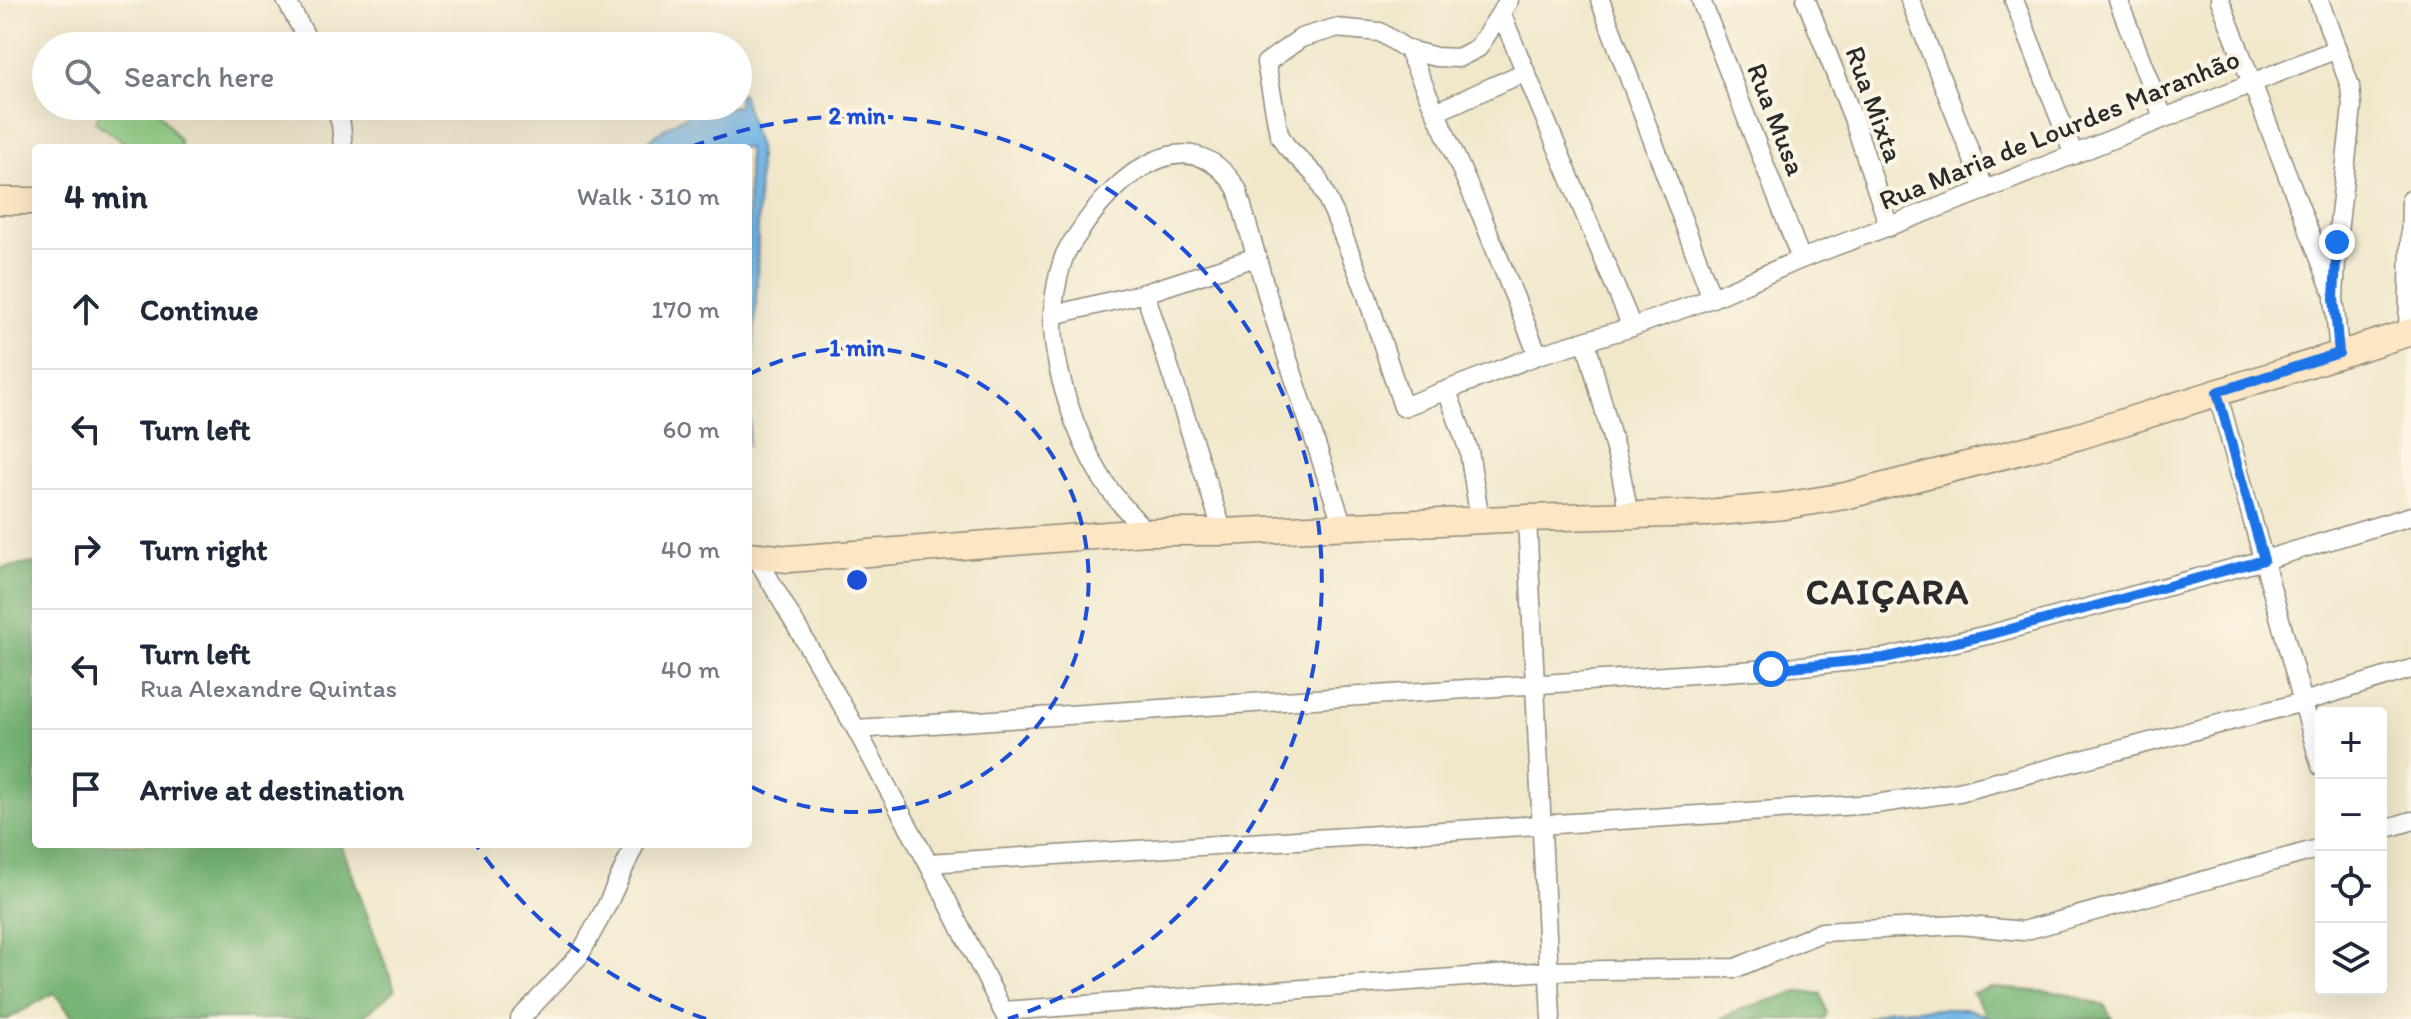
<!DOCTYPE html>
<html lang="en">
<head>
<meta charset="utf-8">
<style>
  :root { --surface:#fff; --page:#f2f2f3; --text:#1f2937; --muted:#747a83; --line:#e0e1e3 }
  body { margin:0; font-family:Itim,sans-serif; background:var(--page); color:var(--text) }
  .controls { position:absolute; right:24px; bottom:24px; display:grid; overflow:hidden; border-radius:8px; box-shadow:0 8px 32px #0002 }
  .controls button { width:72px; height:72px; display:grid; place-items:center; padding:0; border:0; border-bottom:2px solid var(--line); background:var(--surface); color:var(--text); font:40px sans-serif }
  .stop { position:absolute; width:24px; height:24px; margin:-18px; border:6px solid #1a73e8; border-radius:50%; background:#fff }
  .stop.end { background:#1a73e8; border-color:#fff; box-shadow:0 2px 8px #0008 }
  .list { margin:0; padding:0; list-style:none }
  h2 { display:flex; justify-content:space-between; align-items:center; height:104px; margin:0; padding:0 32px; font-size:34px }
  h2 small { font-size:26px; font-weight:400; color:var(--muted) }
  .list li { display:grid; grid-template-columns:52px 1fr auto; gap:24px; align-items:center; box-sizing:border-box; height:120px; padding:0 32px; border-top:2px solid var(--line) }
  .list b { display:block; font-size:30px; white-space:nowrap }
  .list p { margin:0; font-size:26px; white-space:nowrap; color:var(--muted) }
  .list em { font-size:26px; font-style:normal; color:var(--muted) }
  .icon { flex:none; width:44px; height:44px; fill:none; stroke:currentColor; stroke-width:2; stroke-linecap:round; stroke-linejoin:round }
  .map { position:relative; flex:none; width:2411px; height:1019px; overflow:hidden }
  .search { position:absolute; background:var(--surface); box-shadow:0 8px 32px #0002; left:32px; top:32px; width:720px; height:88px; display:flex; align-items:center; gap:20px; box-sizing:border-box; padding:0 28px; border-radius:44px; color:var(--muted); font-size:30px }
  .panel { position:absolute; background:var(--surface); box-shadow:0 8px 32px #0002; left:32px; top:144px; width:720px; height:704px; border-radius:8px }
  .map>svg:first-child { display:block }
</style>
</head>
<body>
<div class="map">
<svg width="2411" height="1019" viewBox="0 0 2411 1019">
  <rect width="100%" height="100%" fill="#fcf5e5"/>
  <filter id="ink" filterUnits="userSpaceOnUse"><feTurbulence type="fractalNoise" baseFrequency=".0125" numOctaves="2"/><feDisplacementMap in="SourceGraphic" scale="16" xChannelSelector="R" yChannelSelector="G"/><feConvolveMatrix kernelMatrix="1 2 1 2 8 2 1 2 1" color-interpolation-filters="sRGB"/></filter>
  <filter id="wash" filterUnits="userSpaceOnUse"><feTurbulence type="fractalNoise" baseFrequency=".006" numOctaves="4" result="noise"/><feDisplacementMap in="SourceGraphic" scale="32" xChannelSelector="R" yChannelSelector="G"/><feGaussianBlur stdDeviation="1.8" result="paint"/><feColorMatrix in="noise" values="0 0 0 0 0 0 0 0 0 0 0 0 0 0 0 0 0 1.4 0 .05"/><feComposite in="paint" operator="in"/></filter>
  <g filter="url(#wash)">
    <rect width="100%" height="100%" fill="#f1e8cc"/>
    <polygon fill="#93d187" stroke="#5f7e59" stroke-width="2" points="104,106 155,106 180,142 179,148 127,148 121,140 95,122"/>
    <g fill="#76b374" stroke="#506f50" stroke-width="2">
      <polygon points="36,563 36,844 341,844 395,990 360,1019 74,1019 54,993 8,1019 0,1019 0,568"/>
      <polygon points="1992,988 2065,993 2105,1006 2112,1019 1985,1019 1984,1010 1972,993"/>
      <polygon points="1802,991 1821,994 1827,1013 1824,1019 1719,1019 1747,1007"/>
    </g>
    <g fill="#71b6e7" stroke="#4e7089" stroke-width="2">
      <path d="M742,93L759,152L757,283L748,448V148H640C675,120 692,106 738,106V95Z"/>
      <polygon points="1889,1009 1968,1009 1993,1019 1866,1019"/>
    </g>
  </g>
  <g filter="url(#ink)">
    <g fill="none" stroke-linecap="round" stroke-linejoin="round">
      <defs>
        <g id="minor">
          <polyline points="286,0 311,46"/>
          <polyline points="1509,0 1478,48 1458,58 1436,57 1408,50 1380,32 1335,28 1301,38 1266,63 1279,134 1286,146 1317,177 1334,213 1365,290 1403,407 1538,355 1632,327 1712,298 1801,259 1985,190 2337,49"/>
          <polyline points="1600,0 1712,298"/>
          <polyline points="1701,0 1801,259"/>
          <polyline points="1806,0 1853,118 1889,227"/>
          <polyline points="1910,0 1985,190"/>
          <polyline points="2014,0 2074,155"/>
          <polyline points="2118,0 2163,117"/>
          <polyline points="2220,0 2331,288"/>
          <polyline points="2319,0 2350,86 2352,107 2337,242 2334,298 2339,353"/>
          <polyline points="1501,13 1632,327"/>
          <polyline points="1408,50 1481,214 1538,355"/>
          <polyline points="335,106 341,124 343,148"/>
          <polyline points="1436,112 1525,72"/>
          <polyline points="1145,293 1223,532"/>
          <polyline points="1053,315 1145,293 1256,257"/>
          <polyline points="2408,333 2411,199"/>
          <polyline points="1586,342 1619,464 1629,515"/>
          <polyline points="1447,391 1469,451 1480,520"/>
          <polyline points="2217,392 2321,767"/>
          <polyline points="1527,518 1551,1019"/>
          <path d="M1146,532C1131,515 1115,499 1103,480C1076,437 1052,368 1053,317C1053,299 1058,274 1064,257C1067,248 1075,239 1080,231C1114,178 1189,113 1237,189L1272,311L1343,526"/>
          <polyline points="757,558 856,729 928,863 1007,1019"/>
          <polyline points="856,729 1771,669 1884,658 1992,634 2264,560 2411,516"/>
          <polyline points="2381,830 2411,821"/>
          <polyline points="928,863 1875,804 1959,792 2303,702 2411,669"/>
          <polyline points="1003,1011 1548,971 1736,968 1822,932 1959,925 2023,931 2321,848"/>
          <polyline points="520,1019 579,956 607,905 635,844"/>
        </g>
        <g id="secondary">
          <polyline points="0,201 36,201"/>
          <polyline points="748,555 789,559 1146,532 1223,532 1527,518 1707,513 1784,506 1845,496 2076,437 2411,332"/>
        </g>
      </defs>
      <use href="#minor" stroke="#8e8a7c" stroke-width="21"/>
      <use href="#secondary" stroke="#8e8a7c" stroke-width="29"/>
      <use href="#minor" stroke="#fff" stroke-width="18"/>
      <use href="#secondary" stroke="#fce6c4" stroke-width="26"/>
    </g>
  </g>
  <g fill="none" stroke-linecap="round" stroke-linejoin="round" filter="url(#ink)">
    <polyline stroke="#1a73e8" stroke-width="10" points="1771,669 1884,658 1992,634 2264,560 2217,392 2339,353 2334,298 2337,242"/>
  </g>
  <g fill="none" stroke="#1d4ed8" stroke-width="4" stroke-dasharray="14 10">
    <path d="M748 375A232 232 0 1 1 748 785"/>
    <path d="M706 1019A464 464 0 0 1 477 846M691 147A464 464 0 1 1 1008 1019"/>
  </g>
  <g text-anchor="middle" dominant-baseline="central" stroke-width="8" stroke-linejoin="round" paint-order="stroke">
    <g font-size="28" fill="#2b2b2b" stroke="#fcf5e5">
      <text transform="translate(1875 104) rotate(70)">Rua Mixta</text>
      <text transform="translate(1777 119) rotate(69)">Rua Musa</text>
      <text transform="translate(2059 129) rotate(-22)">Rua Maria de Lourdes Maranhão</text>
    </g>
    <g font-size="36" font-weight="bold" letter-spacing="2" fill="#2b2b2b" stroke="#fcf5e5">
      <text x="1888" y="591">CAIÇARA</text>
    </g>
  </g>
  <circle cx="857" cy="580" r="12" fill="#1d4ed8" stroke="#fcf5e5" stroke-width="4"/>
  <g font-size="24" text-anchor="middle" font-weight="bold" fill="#1d4ed8" stroke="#fcf5e5" stroke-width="8" stroke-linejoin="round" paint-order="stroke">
    <text x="857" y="124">2 min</text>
    <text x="857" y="356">1 min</text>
  </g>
</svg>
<div class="controls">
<button>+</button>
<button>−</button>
<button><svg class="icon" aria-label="locate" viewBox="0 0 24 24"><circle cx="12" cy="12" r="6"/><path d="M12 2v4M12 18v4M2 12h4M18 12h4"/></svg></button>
<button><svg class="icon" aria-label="layers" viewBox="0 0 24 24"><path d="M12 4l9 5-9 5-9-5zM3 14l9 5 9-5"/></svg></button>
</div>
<div class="stop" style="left:1771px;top:669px"></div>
<div class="stop end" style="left:2337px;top:242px"></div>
<div class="search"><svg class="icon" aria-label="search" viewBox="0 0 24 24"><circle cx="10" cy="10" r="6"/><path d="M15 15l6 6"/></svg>Search here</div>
<section class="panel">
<h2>4 min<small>Walk · 310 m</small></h2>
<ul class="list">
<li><svg class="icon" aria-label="ahead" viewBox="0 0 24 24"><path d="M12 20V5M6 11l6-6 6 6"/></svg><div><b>Continue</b></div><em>170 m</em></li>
<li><svg class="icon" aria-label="left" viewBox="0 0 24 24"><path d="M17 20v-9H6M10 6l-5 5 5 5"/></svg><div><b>Turn left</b></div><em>60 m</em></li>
<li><svg class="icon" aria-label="right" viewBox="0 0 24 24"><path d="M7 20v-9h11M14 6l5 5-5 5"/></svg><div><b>Turn right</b></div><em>40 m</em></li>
<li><svg class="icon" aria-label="left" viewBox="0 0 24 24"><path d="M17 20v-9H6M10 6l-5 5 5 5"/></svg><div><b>Turn left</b><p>Rua Alexandre Quintas</p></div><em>40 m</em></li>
<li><svg class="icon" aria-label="arrive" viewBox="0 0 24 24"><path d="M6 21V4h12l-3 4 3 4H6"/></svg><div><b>Arrive at destination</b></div></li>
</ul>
</section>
</div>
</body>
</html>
